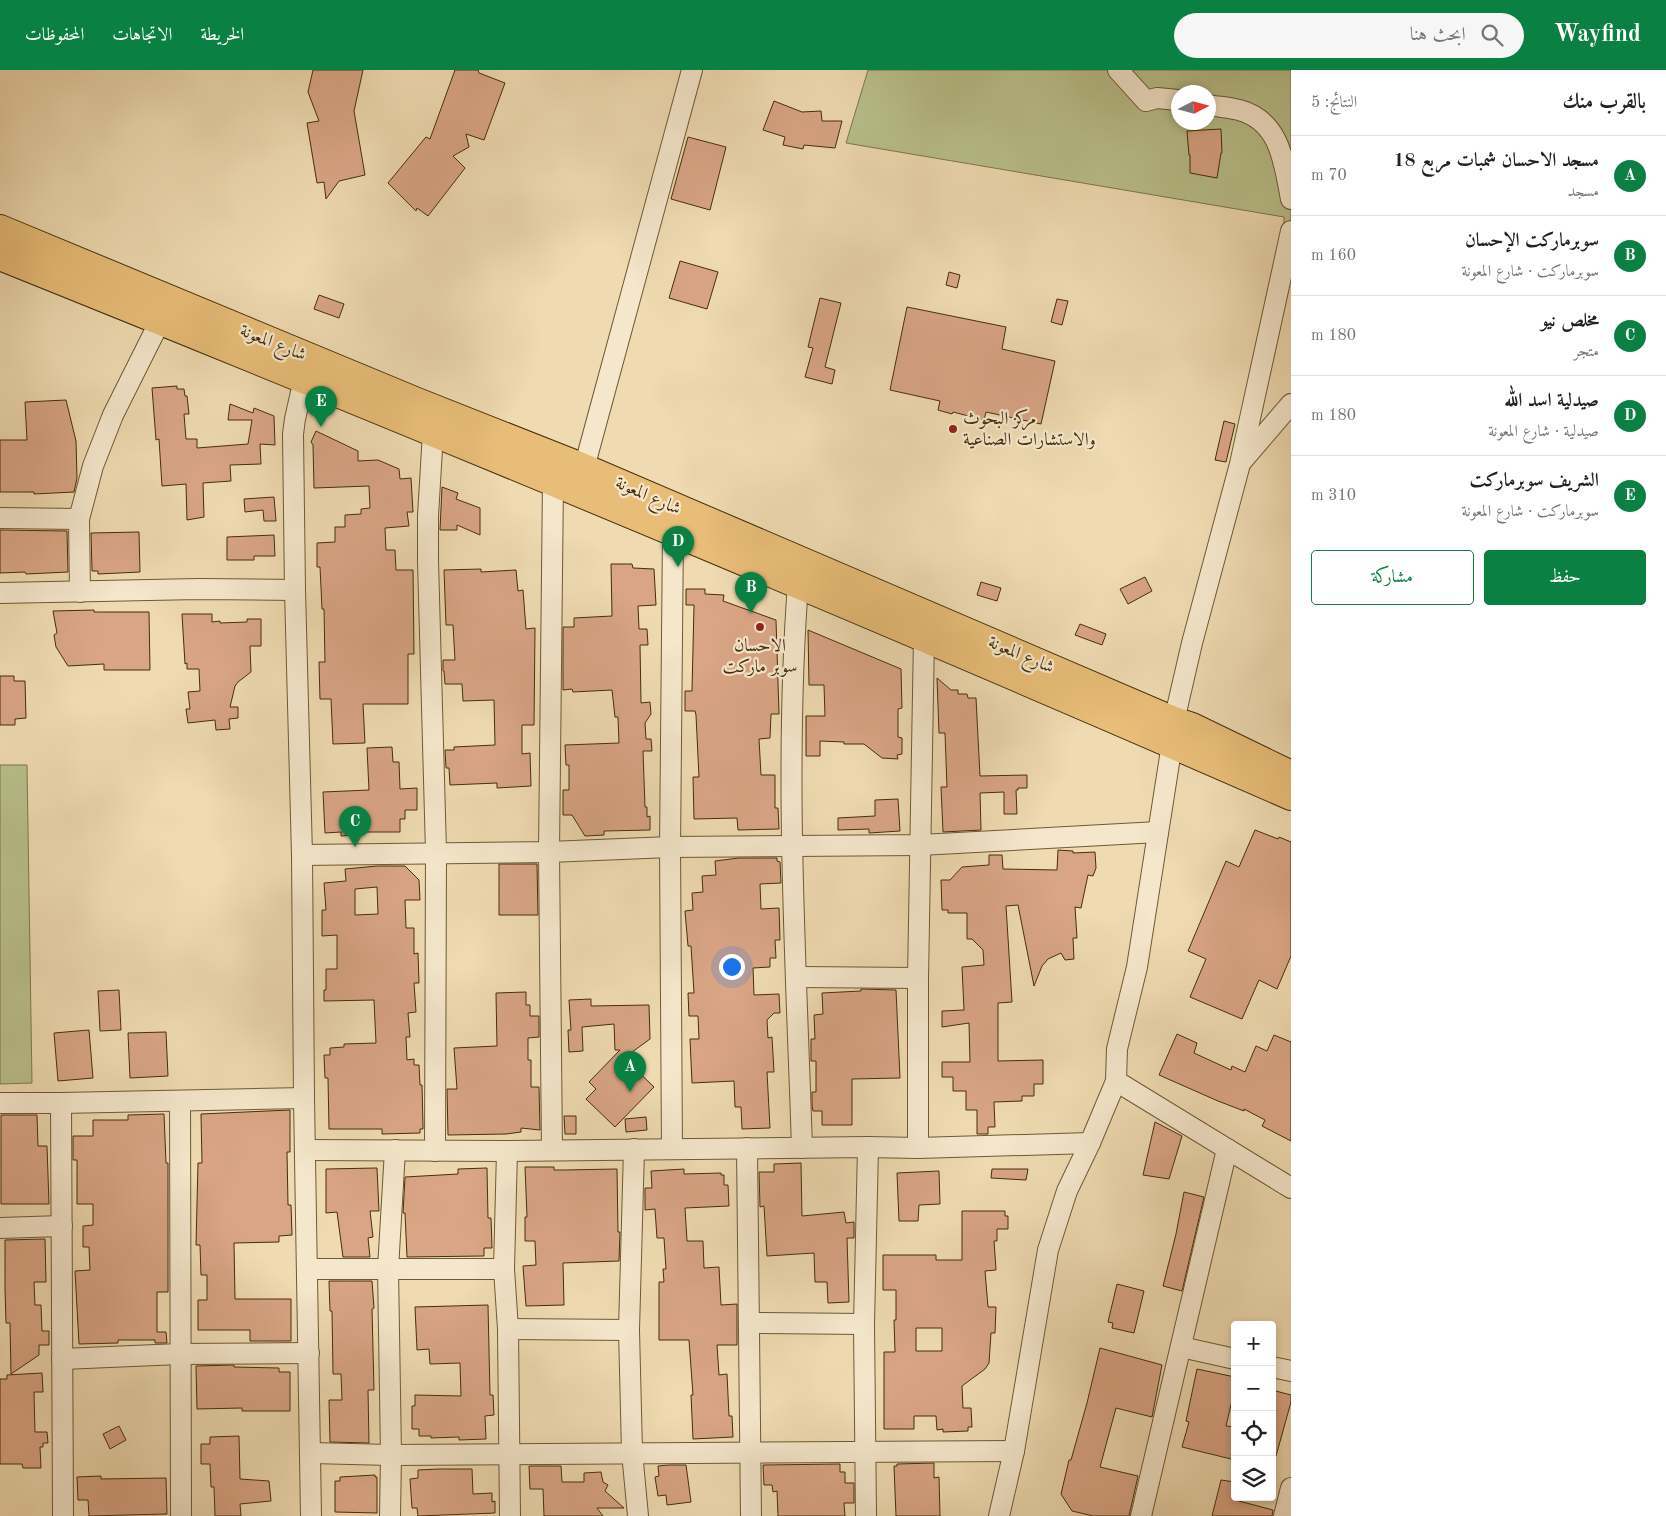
<!DOCTYPE html>
<html lang="ar">
<head>
<meta charset="utf-8">
<style>
  :root { --surface:#fff; --page:#f6f6f6; --text:#222; --muted:#767676; --line:#e0e0e0; --accent:#0b8043 }
  body { margin:0; font-family:"Old Standard TT",Amiri,serif; background:var(--page); color:var(--text); direction:rtl }
  .controls { position:absolute; right:15px; bottom:15px; display:grid; overflow:hidden; border-radius:5px; box-shadow:0 2px 8px #0003 }
  .controls button { width:45px; height:45px; display:grid; place-items:center; padding:0; border:0; border-bottom:1px solid var(--line); background:var(--surface); color:var(--text); font:25px sans-serif }
  .compass { position:absolute; left:1171px; top:15px; width:45px; height:45px; border-radius:50%; background:var(--surface); box-shadow:0 2px 8px #0003; rotate:84deg }
  .you { position:absolute; left:731px; top:896px; width:18px; height:18px; margin:-12px; border:4px solid #fff; border-radius:50%; background:#1a73e8; box-shadow:0 0 0 8px #1a73e833 }
  .badge { display:grid; place-items:center; width:32px; height:32px; border-radius:50%; background:var(--accent); color:#fff; font-size:16px; font-weight:700 }
  .pin { position:absolute; translate:-50% -41px; filter:drop-shadow(0 1px 2px #0008) }
  .pin::after { content:''; position:absolute; top:26px; width:18px; height:15px; background:inherit; clip-path:polygon(0 0,100% 0,50% 100%) }
  .list { margin:0; padding:0; list-style:none }
  h2 { display:flex; justify-content:space-between; align-items:center; height:65px; margin:0; padding:0 20px; font-size:21px }
  h2 small { font-size:16px; font-weight:400; color:var(--muted) }
  .list li { display:grid; grid-template-columns:32px 1fr auto; gap:15px; align-items:center; box-sizing:border-box; height:80px; padding:0 20px; border-top:1px solid var(--line) }
  .list b { display:block; font-size:19px; white-space:nowrap }
  .list p { margin:0; font-size:16px; white-space:nowrap; color:var(--muted) }
  .list em { font-size:16px; font-style:normal; color:var(--muted) }
  .actions { display:flex; gap:10px; padding:15px 20px }
  .actions a { flex:1; padding:11px 0; border:1px solid var(--accent); border-radius:5px; text-align:center; font-size:18px; color:var(--accent) }
  .actions .main { background:var(--accent); color:#fff }
  .icon { flex:none; width:28px; height:28px; fill:none; stroke:currentColor; stroke-width:2; stroke-linecap:round; stroke-linejoin:round }
  .map { position:relative; flex:none; width:1291px; height:1446px; overflow:hidden; direction:ltr }
  header { display:flex; align-items:center; gap:30px; box-sizing:border-box; height:70px; padding:0 25px; background:var(--accent); color:#fff }
  header strong { font-size:24px }
  nav { display:flex; gap:28px; margin-inline-start:auto; font-size:18px }
  .search { width:350px; height:45px; background:var(--page); display:flex; align-items:center; gap:12px; box-sizing:border-box; padding:0 18px; border-radius:28px; color:var(--muted); font-size:19px }
  main { display:flex }
  aside { flex:1; background:var(--surface) }
  .map>svg:first-child { display:block }
</style>
</head>
<body>
<header>
<strong>Wayfind</strong>
<div class="search"><svg class="icon" aria-label="search" viewBox="0 0 24 24"><circle cx="10" cy="10" r="6"/><path d="M15 15l6 6"/></svg>ابحث هنا</div>
<nav><a>الخريطة</a><a>الاتجاهات</a><a>المحفوظات</a></nav>
</header>
<main>
<aside>
<h2>بالقرب منك<small>النتائج: 5</small></h2>
<ul class="list">
<li><span class="badge">A</span><div><b>مسجد الاحسان شمبات مربع 18</b><p>مسجد</p></div><em>70 m</em></li>
<li><span class="badge">B</span><div><b>سوبرماركت الإحسان</b><p>سوبرماركت · شارع المعونة</p></div><em>160 m</em></li>
<li><span class="badge">C</span><div><b>مخلص نيو</b><p>متجر</p></div><em>180 m</em></li>
<li><span class="badge">D</span><div><b>صيدلية اسد الله</b><p>صيدلية · شارع المعونة</p></div><em>180 m</em></li>
<li><span class="badge">E</span><div><b>الشريف سوبرماركت</b><p>سوبرماركت · شارع المعونة</p></div><em>310 m</em></li>
</ul>
<div class="actions"><a class="main">حفظ</a><a>مشاركة</a></div>
</aside>
<div class="map">
<svg width="1291" height="1446" viewBox="0 0 1291 1446">
  <rect width="100%" height="100%" fill="#efdab1"/>
  <filter id="stains"><feTurbulence type="fractalNoise" baseFrequency=".004" numOctaves="4"/><feColorMatrix values="0 0 0 0 .2 0 0 0 0 .09 0 0 0 0 .02 0 0 0 .5 -.17"/></filter>
  <radialGradient id="worn" r=".72"><stop offset=".6" stop-color="#630" stop-opacity="0"/><stop offset="1" stop-color="#630" stop-opacity=".3"/></radialGradient>
  <g fill="#b9c08c" stroke="#7e774c" fill-rule="evenodd">
    <path d="M868,0H1291V203L1283,202L1284,147L846,73ZM1178,22H1208V52H1178Z"/>
    <polygon points="0,695 27,695 32,1013 0,1014"/>
  </g>
  <g fill="#d9a585" stroke="#442e0b" fill-rule="evenodd">
    <polygon points="313,0 363,0 354,41 365,105 339,111 326,129 324,112 317,113 307,53 319,51 308,22"/>
    <polygon points="455,0 478,0 479,3 505,13 484,70 466,64 469,77 453,86 465,98 428,146 417,138 416,141 388,113 426,67 430,69"/>
    <polygon points="774,31 802,42 821,41 822,51 842,51 835,78 804,75 803,79 783,75 785,67 763,60"/>
    <polygon points="1221,59 1222,83 1221,83 1217,108 1190,103 1190,85 1189,85 1187,61"/>
    <polygon points="688,67 726,77 710,140 671,129"/>
    <polygon points="680,191 718,202 707,239 669,228"/>
    <polygon points="949,202 960,205 957,218 946,215"/>
    <polygon points="319,225 344,234 339,248 314,239"/>
    <polygon points="820,228 841,233 825,297 835,300 832,314 805,307 813,278 808,277"/>
    <polygon points="1057,229 1068,231 1062,255 1051,252"/>
    <polygon points="907,237 1006,257 1002,279 1055,291 1041,354 986,342 984,350 953,342 952,344 938,340 940,331 890,320"/>
    <polygon points="177,316 177,319 184,319 185,326 187,326 189,344 184,344 186,369 197,369 197,378 248,374 252,350 228,350 230,334 253,343 254,338 274,346 275,375 260,374 261,394 230,395 231,411 203,413 204,447 187,450 186,414 162,416 159,369 156,370 152,318"/>
    <polygon points="66,330 76,371 77,408 74,422 34,424 34,422 0,422 0,370 27,370 25,332"/>
    <polygon points="1224,351 1235,354 1226,392 1215,390"/>
    <polygon points="316,361 358,381 358,391 378,390 399,399 400,409 411,408 413,442 407,442 409,456 385,458 386,480 395,480 396,500 413,500 414,584 408,584 408,634 363,634 365,673 333,674 331,629 320,629 319,592 325,592 324,539 322,539 320,497 317,497 317,473 335,472 335,457 345,457 345,445 361,444 361,439 370,438 369,416 314,418 313,375 311,372"/>
    <polygon points="442,417 458,423 456,429 480,438 480,465 457,455 457,460 440,460"/>
    <polygon points="274,427 276,451 264,451 263,440 245,442 244,429"/>
    <polygon points="0,460 67,461 68,502 26,504 25,502 0,503"/>
    <polygon points="139,462 140,502 98,504 98,501 92,501 91,463"/>
    <polygon points="274,465 275,486 254,486 254,490 227,490 227,467"/>
    <polygon points="611,494 632,494 633,498 654,499 656,535 638,536 639,559 647,559 648,575 640,575 641,633 650,632 651,644 645,653 646,669 651,669 652,681 643,681 645,737 647,737 647,747 650,746 650,760 604,761 604,765 585,766 572,745 563,745 563,720 569,720 569,695 566,695 565,675 619,673 618,647 615,647 612,620 573,622 572,619 563,620 563,557 574,557 574,548 612,546"/>
    <polygon points="481,499 481,502 516,500 518,521 523,520 526,559 535,558 534,655 522,655 522,684 530,683 531,716 497,718 497,713 450,715 449,698 446,698 445,680 454,680 454,677 495,675 494,630 463,631 462,614 445,614 444,601 443,601 443,590 455,590 453,555 446,555 444,500"/>
    <polygon points="1145,507 1152,521 1128,534 1120,519"/>
    <polygon points="981,512 1001,518 997,531 977,525"/>
    <polygon points="686,519 705,519 705,524 724,525 723,531 776,550 779,644 771,644 770,668 759,669 761,705 775,705 775,738 778,738 779,759 738,760 737,748 694,749 693,707 699,707 696,645 695,641 685,641 685,621 692,621 694,535 686,535"/>
    <polygon points="94,540 94,542 149,542 150,600 104,600 104,594 68,596 56,577 54,565 57,563 53,541"/>
    <polygon points="182,544 212,544 212,552 220,551 220,553 247,552 247,549 261,549 261,576 250,576 251,602 238,612 235,616 230,637 238,637 238,648 229,649 230,659 216,660 215,650 188,653 186,639 190,639 188,622 200,621 199,599 187,599 187,593 185,594"/>
    <polygon points="1080,554 1106,564 1102,575 1075,565"/>
    <polygon points="808,560 901,599 902,638 898,639 898,667 902,668 902,684 897,685 898,689 882,688 864,674 844,674 844,672 820,671 820,686 806,686 806,646 825,646 824,615 809,615"/>
    <polygon points="0,606 14,606 14,611 25,611 26,648 15,649 15,655 0,655"/>
    <polygon points="937,608 951,620 958,620 958,624 967,624 968,628 976,628 980,706 1027,705 1027,718 1018,718 1018,720 1016,720 1017,744 1004,744 1004,722 980,723 981,760 943,762 941,717 947,717 945,663 939,663"/>
    <polygon points="392,677 393,692 399,692 400,719 417,718 417,740 405,740 405,749 400,749 400,762 365,762 365,764 341,766 341,762 325,763 323,722 369,720 367,678"/>
    <polygon points="898,729 900,761 869,763 869,759 838,760 838,748 875,746 875,730"/>
    <polygon points="1255,760 1278,769 1279,767 1291,772 1291,886 1277,919 1259,910 1242,949 1190,927 1206,889 1188,881 1226,791 1239,797"/>
    <polygon points="1058,780 1073,781 1073,783 1095,782 1096,798 1093,806 1088,805 1081,838 1075,837 1077,868 1073,868 1074,889 1065,890 1061,883 1048,889 1042,896 1034,916 1018,835 1006,836 1012,932 998,933 998,991 1043,990 1043,1014 1034,1014 1034,1026 1022,1026 1022,1031 994,1032 995,1057 988,1057 988,1064 977,1064 977,1040 966,1040 966,1021 953,1021 953,1007 942,1007 942,992 970,992 969,953 942,957 942,941 964,940 962,897 984,895 983,880 972,869 967,869 967,843 948,843 948,840 942,840 941,810 950,810 962,797 989,795 989,785 1002,785 1003,799 1057,800"/>
    <polygon points="739,788 777,788 777,791 780,792 781,813 760,814 761,839 779,838 780,870 775,870 776,888 770,888 770,897 753,898 754,925 779,924 780,943 774,943 767,950 768,968 772,967 774,1002 767,1002 770,1058 742,1059 741,1037 735,1037 734,1011 692,1013 690,969 699,969 698,946 689,946 688,923 694,923 691,876 688,876 685,841 693,840 692,823 703,822 702,806 716,805 715,791"/>
    <polygon points="499,794 537,794 538,845 499,845"/>
    <path d="M377,796H405L419,810L420,830H405L406,858H414V884L418,883L419,913H414L416,942L408,943L410,967H406L407,990L414,989V995H419L420,1015H422L423,1055V1059H420V1063L382,1064V1059H329L328,1008H325L324,985H330V978L344,977V974L376,973L374,930L324,931V920H326V899H337V865L322,866V840H326L324,813L346,811L345,799ZM377,817L378,844L355,845V819Z"/>
    <polygon points="861,919 896,920 900,1008 852,1009 852,1055 822,1055 822,1041 813,1041 812,1035 812,1022 816,1022 816,991 811,991 811,969 815,969 814,945 823,944 822,923 861,921"/>
    <polygon points="119,920 121,960 100,961 98,921"/>
    <polygon points="526,922 526,935 530,935 530,946 539,946 539,967 528,968 528,990 531,990 531,1017 539,1017 540,1060 521,1058 521,1062 506,1064 448,1065 447,1019 457,1019 454,978 497,976 496,923"/>
    <polygon points="591,929 591,936 649,935 650,969 624,988 654,1017 615,1057 586,1029 596,1019 589,1012 620,980 615,980 614,954 582,957 583,981 569,982 568,960 571,960 569,930"/>
    <polygon points="89,960 93,1008 58,1011 54,963"/>
    <polygon points="166,962 168,1006 130,1008 128,963"/>
    <polygon points="1177,964 1197,973 1194,983 1231,1000 1232,996 1245,1002 1256,976 1267,981 1274,965 1291,972 1291,1071 1262,1056 1265,1050 1244,1039 1244,1041 1218,1031 1159,1005"/>
    <polygon points="290,1040 290,1082 287,1082 288,1135 291,1135 292,1165 279,1166 279,1172 234,1173 235,1229 291,1229 291,1271 250,1271 250,1260 198,1260 198,1230 207,1230 207,1205 201,1205 200,1175 196,1175 198,1093 202,1093 201,1044"/>
    <polygon points="164,1044 166,1093 168,1093 168,1222 157,1222 157,1262 166,1262 167,1273 155,1273 155,1270 118,1270 118,1273 79,1274 75,1201 90,1200 89,1177 83,1177 83,1156 93,1155 93,1134 77,1134 77,1090 73,1090 73,1066 93,1066 93,1050 128,1050 128,1045"/>
    <polygon points="1,1045 37,1045 38,1076 47,1076 49,1134 1,1134"/>
    <polygon points="564,1046 576,1046 576,1064 565,1064"/>
    <polygon points="646,1047 647,1060 626,1062 625,1049"/>
    <polygon points="1155,1052 1182,1066 1169,1109 1143,1105"/>
    <polygon points="801,1093 802,1146 844,1142 846,1153 854,1152 854,1168 847,1168 849,1232 828,1233 827,1212 815,1212 814,1183 767,1186 764,1136 760,1137 759,1102 774,1102 774,1094"/>
    <polygon points="525,1097 554,1097 554,1100 564,1100 617,1099 618,1162 620,1162 619,1191 563,1193 564,1235 526,1236 523,1196 536,1195 535,1171 525,1171 525,1147 527,1147"/>
    <polygon points="377,1098 379,1141 370,1141 373,1167 368,1168 370,1187 343,1187 337,1142 326,1143 326,1099"/>
    <polygon points="487,1098 488,1148 491,1148 492,1178 484,1178 484,1186 407,1187 405,1143 403,1143 405,1107 458,1104 458,1099"/>
    <polygon points="684,1099 684,1104 721,1103 721,1105 724,1105 724,1115 728,1115 729,1136 685,1138 687,1171 703,1171 704,1198 719,1197 721,1235 737,1234 737,1275 717,1275 719,1305 727,1304 729,1346 732,1346 733,1367 693,1369 691,1325 693,1325 689,1270 659,1270 659,1212 664,1212 663,1199 666,1199 664,1168 657,1168 655,1139 645,1140 645,1118 652,1118 651,1101"/>
    <polygon points="992,1099 1028,1099 1026,1110 991,1108"/>
    <polygon points="939,1101 940,1134 919,1135 918,1151 899,1151 897,1103"/>
    <polygon points="1184,1122 1204,1127 1182,1221 1163,1216 1176,1164"/>
    <path d="M962,1141H1005V1146H1008V1159H997V1171H994L996,1200L985,1201L988,1237H996L995,1263H991L989,1293L985,1299L962,1316L963,1338H971L972,1357H968V1361L943,1362V1359L937,1360L936,1346H914V1359H884V1282H895L894,1250H896V1220H883V1185H936V1190H962ZM916,1258H942V1281H916Z"/>
    <polygon points="45,1169 46,1212 34,1212 35,1235 41,1235 42,1261 49,1261 49,1275 39,1275 39,1285 11,1304 10,1253 6,1253 5,1218 5,1170"/>
    <polygon points="329,1211 372,1211 374,1238 372,1239 374,1320 368,1320 369,1373 330,1372 329,1330 342,1330 341,1304 333,1304 332,1241 330,1241"/>
    <polygon points="1117,1214 1144,1221 1134,1263 1112,1258 1113,1253 1108,1252"/>
    <polygon points="488,1235 490,1325 493,1325 494,1345 485,1346 486,1369 459,1370 459,1367 431,1368 431,1366 419,1366 419,1359 412,1359 412,1336 415,1336 415,1325 461,1326 460,1293 430,1294 429,1279 417,1280 415,1237"/>
    <polygon points="1100,1278 1162,1295 1152,1347 1116,1338 1100,1397 1138,1406 1129,1446 1093,1446 1072,1441 1061,1424 1069,1390 1071,1390 1087,1333"/>
    <polygon points="234,1295 234,1297 279,1298 279,1302 290,1302 290,1341 242,1341 242,1338 197,1339 196,1296"/>
    <polygon points="1197,1299 1235,1307 1235,1318 1226,1356 1235,1357 1235,1390 1182,1377 1189,1352 1186,1351"/>
    <polygon points="42,1303 43,1322 34,1322 35,1362 47,1362 48,1373 43,1373 43,1377 40,1377 41,1398 23,1398 22,1394 0,1394 0,1309 7,1309 7,1305"/>
    <polygon points="1272,1320 1291,1325 1291,1332 1276,1386 1272,1385"/>
    <polygon points="119,1356 126,1370 110,1379 103,1364"/>
    <polygon points="239,1366 240,1409 269,1411 271,1431 240,1434 241,1446 215,1446 214,1417 211,1417 210,1394 201,1394 201,1374 210,1374 210,1367"/>
    <polygon points="934,1393 934,1408 939,1407 940,1446 896,1446 894,1396 897,1396 897,1394"/>
    <polygon points="840,1394 840,1402 845,1402 845,1413 854,1413 854,1433 844,1433 845,1446 778,1446 777,1421 773,1422 772,1415 764,1415 763,1395"/>
    <polygon points="669,1395 686,1395 691,1432 667,1435 666,1425 658,1426 655,1407 659,1406 658,1396"/>
    <polygon points="529,1396 561,1396 562,1412 584,1412 584,1403 601,1402 603,1412 608,1415 605,1421 624,1438 597,1438 603,1446 544,1446 543,1419 530,1419"/>
    <polygon points="439,1399 472,1399 473,1424 492,1423 492,1432 495,1431 495,1443 418,1446 417,1438 412,1438 410,1409 418,1408 418,1400"/>
    <polygon points="375,1405 375,1407 377,1407 377,1443 335,1442 335,1411 340,1411 340,1407"/>
    <polygon points="101,1406 101,1409 166,1408 167,1444 89,1446 88,1430 78,1430 77,1407"/>
    <polygon points="1221,1410 1235,1412 1235,1430 1273,1440 1272,1446 1212,1446"/>
  </g>
  <g fill="none" stroke-linecap="round" stroke-linejoin="round">
    <defs>
      <g id="minor">
        <polyline points="1118,0 1146,31 1157,28 1178,30"/>
        <path d="M1208,35C1219,37 1229,37 1239,40C1281,51 1284,94 1291,129"/>
        <polyline points="304,309 295,349 293,364 295,520 302,785 304,1028 311,1446"/>
        <polyline points="433,362 428,446 428,491 436,782 435,1081"/>
        <polyline points="1242,391 1291,334"/>
        <polyline points="584,398 692,0"/>
        <polyline points="0,448 79,449"/>
        <path d="M798,514C784,702 796,890 802,1078"/>
        <polyline points="80,522 79,449 93,396 113,345 160,251"/>
        <polyline points="0,523 199,519 295,520"/>
        <polyline points="302,785 549,782 670,777 920,775 1158,762"/>
        <polyline points="797,907 918,908"/>
        <polyline points="1116,1011 1291,1118"/>
        <polyline points="180,1031 181,1446"/>
        <polyline points="0,1033 61,1033 304,1028"/>
        <polyline points="61,1033 63,1446"/>
        <polyline points="747,1078 751,1446"/>
        <polyline points="918,1078 918,908 924,567"/>
        <polyline points="634,1079 629,1260 632,1382 638,1446"/>
        <polyline points="672,1079 670,777 673,462"/>
        <polyline points="305,1080 507,1081 868,1077 918,1078 1090,1073"/>
        <polyline points="552,1080 549,782 553,411"/>
        <polyline points="507,1081 504,1199 508,1259 510,1446"/>
        <polyline points="0,1158 62,1156"/>
        <polyline points="307,1199 504,1199"/>
        <polyline points="750,1253 864,1254"/>
        <polyline points="508,1259 629,1260"/>
        <polyline points="1181,1277 1235,1289"/>
        <polyline points="62,1289 180,1284 309,1283"/>
        <polyline points="1272,1297 1291,1301"/>
        <polyline points="311,1383 391,1385 1014,1381"/>
        <polyline points="390,1446 391,1385 388,1199 395,1080"/>
        <polyline points="866,1446 864,1254 868,1077"/>
        <polyline points="999,1446 1014,1381 1048,1180 1067,1121 1090,1073 1116,1011 1117,979 1137,897 1172,674 1174,651 1192,573 1240,394 1291,161"/>
        <polyline points="1141,1446 1227,1079"/>
        <polyline points="1284,1446 1291,1418"/>
      </g>
      <g id="highway">
        <polyline points="0,159 417,332 584,398 1174,651 1192,657 1291,705"/>
        <path d="M0,186C433,360 864,539 1291,726"/>
      </g>
    </defs>
    <use href="#minor" stroke="#6f5934" stroke-width="22"/>
    <use href="#highway" stroke="#442e0b" stroke-width="30"/>
    <use href="#minor" stroke="#f5e7cc" stroke-width="20"/>
    <use href="#highway" stroke="#e8bd78" stroke-width="28"/>
  </g>
  <g fill="#8f2418" stroke="#f5e7cc" stroke-width="2">
    <circle cx="953" cy="359" r="5"/>
    <circle cx="760" cy="557" r="5"/>
  </g>
  <g text-anchor="middle" dominant-baseline="central" stroke-width="4.5" stroke-linejoin="round" paint-order="stroke">
    <g font-size="18" fill="#442e0b" stroke="#f5e7cc">
      <text transform="translate(273 273) rotate(22)">شارع المعونة</text>
      <text transform="translate(648 426) rotate(24)">شارع المعونة</text>
      <text transform="translate(1021 585) rotate(23)">شارع المعونة</text>
    </g>
    <g font-size="18" fill="#442e0b" stroke="#f5e7cc" text-anchor="start">
      <text x="963" y="349">مركز البحوث<tspan x="963" dy="21">والاستشارات الصناعية</tspan></text>
      <text x="760" y="576" text-anchor="middle">الاحسان<tspan x="760" dy="21">سوبر ماركت</tspan></text>
    </g>
  </g>
  <rect width="100%" height="100%" filter="url(#stains)"/>
  <rect width="100%" height="100%" fill="url(#worn)"/>
</svg>
<div class="controls">
<button>+</button>
<button>−</button>
<button><svg class="icon" aria-label="locate" viewBox="0 0 24 24"><circle cx="12" cy="12" r="6"/><path d="M12 2v4M12 18v4M2 12h4M18 12h4"/></svg></button>
<button><svg class="icon" aria-label="layers" viewBox="0 0 24 24"><path d="M12 4l9 5-9 5-9-5zM3 14l9 5 9-5"/></svg></button>
</div>
<svg class="compass" viewBox="-18 -18 36 36"><path d="M0-13l5 13h-10z" fill="#e53935"/><path d="M0 13l5-13h-10z" fill="#767676"/></svg>
<div class="you"></div>
<div class="pin badge" style="left:630px;top:1022px">A</div>
<div class="pin badge" style="left:751px;top:543px">B</div>
<div class="pin badge" style="left:355px;top:777px">C</div>
<div class="pin badge" style="left:678px;top:497px">D</div>
<div class="pin badge" style="left:321px;top:357px">E</div>
</div>
</main>
</body>
</html>
